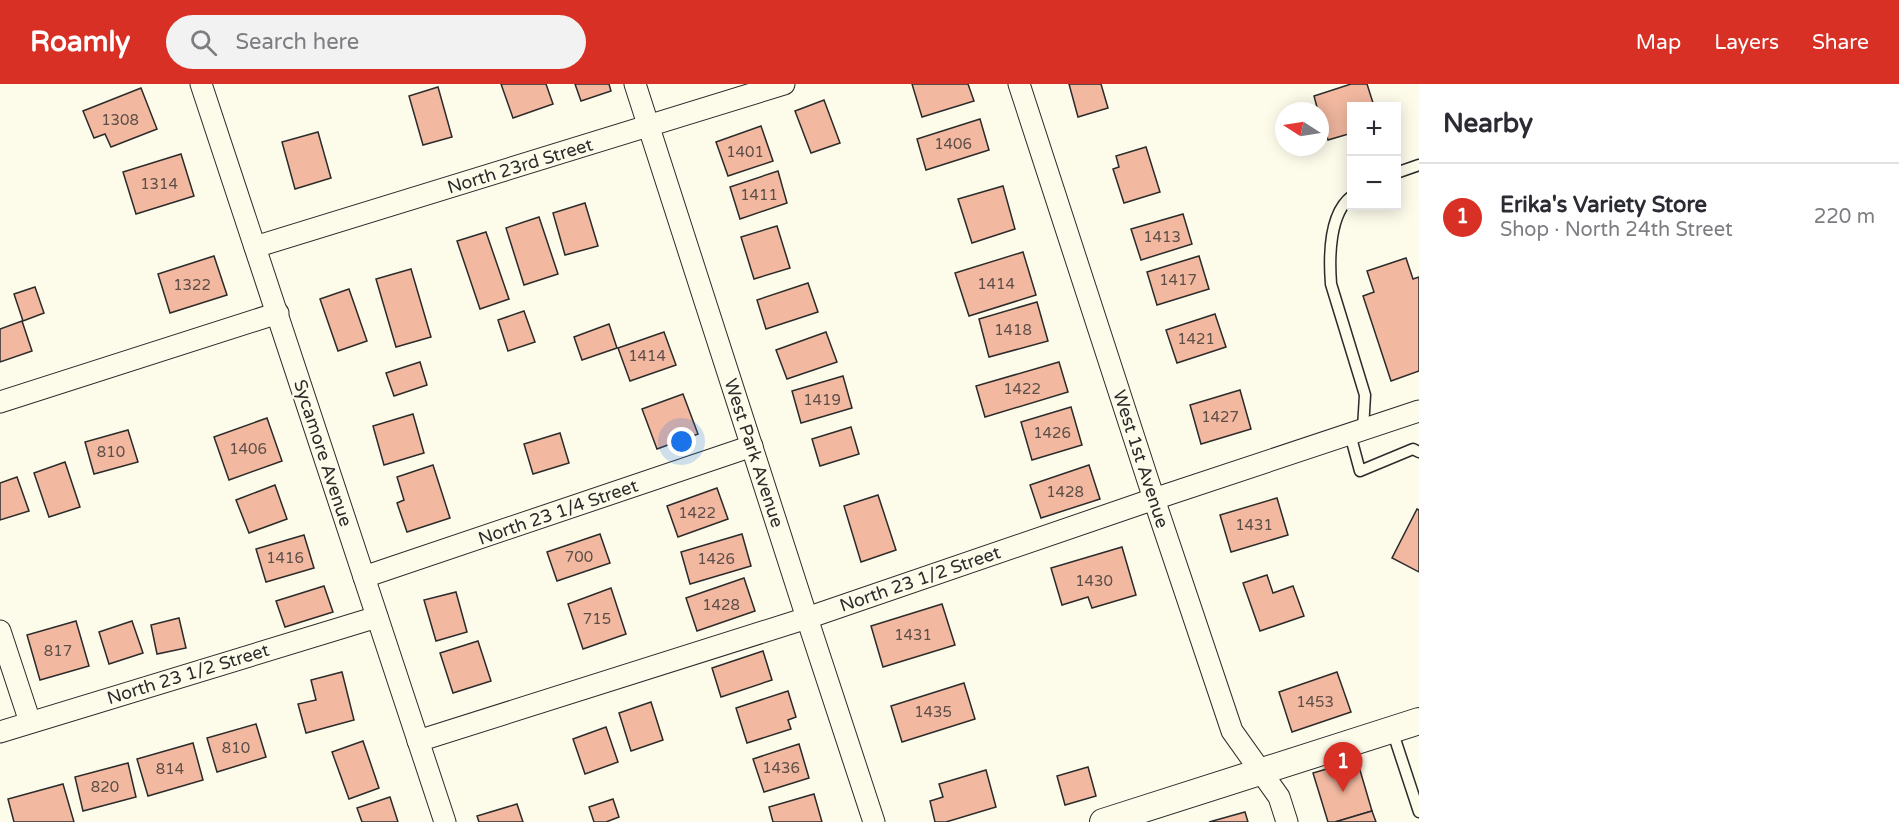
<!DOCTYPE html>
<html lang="en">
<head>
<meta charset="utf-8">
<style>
  :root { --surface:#fff; --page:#f2f2f3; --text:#2b2b33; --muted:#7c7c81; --line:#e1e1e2; --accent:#d93025 }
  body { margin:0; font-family:"Varela Round",sans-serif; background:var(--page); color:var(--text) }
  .controls { position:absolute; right:18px; top:18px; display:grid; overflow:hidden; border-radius:0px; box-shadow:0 3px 15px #0003 }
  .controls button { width:54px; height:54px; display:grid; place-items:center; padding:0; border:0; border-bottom:2px solid var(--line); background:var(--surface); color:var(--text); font:30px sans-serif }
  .compass { position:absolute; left:1275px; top:18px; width:54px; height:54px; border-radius:50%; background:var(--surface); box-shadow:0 3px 15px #0003; rotate:282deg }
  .you { position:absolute; left:682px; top:358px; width:21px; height:21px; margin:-15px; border:4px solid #fff; border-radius:50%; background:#1a73e8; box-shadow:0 0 0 9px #1a73e833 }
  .badge { display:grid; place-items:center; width:39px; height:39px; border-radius:50%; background:var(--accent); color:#fff; font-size:20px; font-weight:700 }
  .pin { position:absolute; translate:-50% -50px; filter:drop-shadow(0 2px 3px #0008) }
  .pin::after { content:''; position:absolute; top:32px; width:21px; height:18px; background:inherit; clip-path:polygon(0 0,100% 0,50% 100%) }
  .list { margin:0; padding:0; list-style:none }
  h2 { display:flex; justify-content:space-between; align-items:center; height:78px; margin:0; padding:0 24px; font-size:26px }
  h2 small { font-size:20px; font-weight:400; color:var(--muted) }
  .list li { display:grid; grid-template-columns:39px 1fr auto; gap:18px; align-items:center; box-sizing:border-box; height:108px; padding:0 24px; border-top:2px solid var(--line) }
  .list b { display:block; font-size:22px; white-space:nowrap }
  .list p { margin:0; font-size:20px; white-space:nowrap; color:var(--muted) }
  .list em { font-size:20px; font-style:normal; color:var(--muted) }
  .icon { flex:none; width:33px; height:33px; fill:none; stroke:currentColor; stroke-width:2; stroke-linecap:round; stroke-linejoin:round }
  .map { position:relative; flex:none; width:1419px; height:738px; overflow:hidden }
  header { display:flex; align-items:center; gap:36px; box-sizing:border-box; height:84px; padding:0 30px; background:var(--accent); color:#fff }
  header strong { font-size:28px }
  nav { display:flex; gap:33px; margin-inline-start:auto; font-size:21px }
  .search { width:420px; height:54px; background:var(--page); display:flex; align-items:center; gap:15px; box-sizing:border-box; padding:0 21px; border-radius:33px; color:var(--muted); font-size:22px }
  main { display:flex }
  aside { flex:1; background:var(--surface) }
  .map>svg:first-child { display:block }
</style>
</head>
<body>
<header>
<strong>Roamly</strong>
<div class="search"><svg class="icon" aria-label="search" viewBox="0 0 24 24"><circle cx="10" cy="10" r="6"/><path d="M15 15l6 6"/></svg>Search here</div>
<nav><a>Map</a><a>Layers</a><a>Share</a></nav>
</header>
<main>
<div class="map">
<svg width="1419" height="738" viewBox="0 0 1419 738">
  <rect width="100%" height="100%" fill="#fdfbea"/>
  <g fill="#f2b8a0" stroke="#2b2b2b" stroke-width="1.5">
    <polygon points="501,0 546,0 553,20 513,34"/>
    <polygon points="575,0 609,0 611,7 581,17"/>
    <polygon points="912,0 968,0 974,17 922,33"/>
    <polygon points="1069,0 1101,0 1108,24 1078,33"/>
    <polygon points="1351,0 1367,0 1374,22 1352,22 1352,49 1328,56 1320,27 1318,27 1314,12"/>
    <polygon points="438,3 452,53 423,61 409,12"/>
    <polygon points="141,4 157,45 111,63 105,50 94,54 83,27"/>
    <polygon points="824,16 840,59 811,69 795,27"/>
    <polygon points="980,35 989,66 926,86 917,55"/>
    <polygon points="761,42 773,77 728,92 716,58"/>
    <polygon points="318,48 331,94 295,105 282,58"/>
    <polygon points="1146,63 1160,108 1124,119 1113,85 1119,83 1116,72"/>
    <polygon points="181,70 194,112 136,130 123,88"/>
    <polygon points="778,87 787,119 740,135 730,103"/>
    <polygon points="1003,102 1015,145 972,159 958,115"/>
    <polygon points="585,119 598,162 565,171 553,129"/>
    <polygon points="1183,130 1192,160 1141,176 1131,145"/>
    <polygon points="539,133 558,190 524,201 506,144"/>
    <polygon points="777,142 790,184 754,195 741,153"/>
    <polygon points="486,148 509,215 480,225 457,157"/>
    <polygon points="1023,168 1036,211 969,232 955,189"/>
    <polygon points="214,172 227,211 170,229 158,190"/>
    <polygon points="1199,172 1209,205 1157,221 1147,188"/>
    <polygon points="1406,174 1413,195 1419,193 1419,287 1391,297 1363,212 1374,208 1367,187"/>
    <polygon points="411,185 431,253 396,263 376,195"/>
    <polygon points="808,199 818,228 766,245 757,216"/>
    <polygon points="35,203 44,229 23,237 14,210"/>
    <polygon points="349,205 367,257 338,267 320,215"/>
    <polygon points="1037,218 1048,257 989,273 979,235"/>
    <polygon points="524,227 535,258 508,267 498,236"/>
    <polygon points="1215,230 1226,263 1177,279 1166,246"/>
    <polygon points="22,237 32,267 0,278 0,245"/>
    <polygon points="609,240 617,264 582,276 574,253"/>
    <polygon points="664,248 676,281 630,297 618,264"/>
    <polygon points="826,248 837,278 787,295 776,266"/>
    <polygon points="420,278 427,301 394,312 386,289"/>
    <polygon points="1059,278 1068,308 985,333 976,302"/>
    <polygon points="843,292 852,324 801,339 792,307"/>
    <polygon points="1240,306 1251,345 1201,360 1190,321"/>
    <polygon points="683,310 698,350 657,365 642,325"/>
    <polygon points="1071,323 1082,361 1032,376 1021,338"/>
    <polygon points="413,330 424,369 384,381 373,342"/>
    <polygon points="267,334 282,377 229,396 214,353"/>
    <polygon points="851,343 859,370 820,382 812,355"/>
    <polygon points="128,346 138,378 94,390 85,358"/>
    <polygon points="560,349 569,379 533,390 524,360"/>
    <polygon points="65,378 80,423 49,433 34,389"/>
    <polygon points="433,381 450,434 407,448 397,419 404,416 397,393"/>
    <polygon points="1089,381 1100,415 1041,434 1030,401"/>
    <polygon points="17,393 29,427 0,436 0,399"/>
    <polygon points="275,401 287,435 249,449 236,416"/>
    <polygon points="717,404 728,435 678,453 667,422"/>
    <polygon points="878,411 896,466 861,478 844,422"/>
    <polygon points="1277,414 1288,451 1231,468 1220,431"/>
    <polygon points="1417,425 1419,426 1419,488 1392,474"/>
    <polygon points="600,450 610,479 557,497 547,468"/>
    <polygon points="742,450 751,482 690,500 681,468"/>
    <polygon points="304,451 314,484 266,498 256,465"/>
    <polygon points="1122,463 1136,511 1092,524 1088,513 1062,521 1051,484"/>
    <polygon points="1267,491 1273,509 1293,502 1304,532 1260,547 1243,499"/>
    <polygon points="744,494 755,527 697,547 686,514"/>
    <polygon points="324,502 333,528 285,543 276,517"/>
    <polygon points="611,504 626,550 583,565 568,520"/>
    <polygon points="456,508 467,548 436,557 424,516"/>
    <polygon points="942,520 955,561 883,583 871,542"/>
    <polygon points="179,534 186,564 157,570 151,541"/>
    <polygon points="76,537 89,582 40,596 27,551"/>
    <polygon points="132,537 143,569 109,580 99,548"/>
    <polygon points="478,557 491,597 453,609 440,569"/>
    <polygon points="763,567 772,596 721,613 712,584"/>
    <polygon points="342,588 354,636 306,649 298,620 316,616 311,596"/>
    <polygon points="1337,588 1351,628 1292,648 1279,608"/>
    <polygon points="964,599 975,635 902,658 891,622"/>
    <polygon points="788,607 796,633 788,636 791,645 747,659 736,624"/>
    <polygon points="651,618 663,656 631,667 619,629"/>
    <polygon points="256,640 266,673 217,688 207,654"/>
    <polygon points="606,643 618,678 585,690 573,655"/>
    <polygon points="363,657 379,704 349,715 332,668"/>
    <polygon points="193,659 203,696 148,712 137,675"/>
    <polygon points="799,660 809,694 764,708 753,675"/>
    <polygon points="1357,676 1372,727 1335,738 1328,738 1313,689"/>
    <polygon points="128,679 136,713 83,727 75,693"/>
    <polygon points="1088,683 1096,712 1065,721 1057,692"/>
    <polygon points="986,686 996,723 946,738 935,738 930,717 943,713 939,700"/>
    <polygon points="63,700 74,738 14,738 8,715"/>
    <polygon points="814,710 822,738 773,738 769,723"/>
    <polygon points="390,713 398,738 362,738 357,724"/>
    <polygon points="613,715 619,733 606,738 594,738 589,723"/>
    <polygon points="517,720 523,738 479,738 477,732"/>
    <polygon points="1372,727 1376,738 1335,738"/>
    <polygon points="1245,728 1248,738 1209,738"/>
  </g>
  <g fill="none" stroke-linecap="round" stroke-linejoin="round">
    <defs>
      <g id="service">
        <polyline points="1396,89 1419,81"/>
        <path d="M1352,112C1329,129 1329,174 1331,200L1365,311L1363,345"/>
        <polyline points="1350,350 1360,387 1413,365 1419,368"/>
        <polyline points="1392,646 1419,728"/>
      </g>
      <g id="minor">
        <polyline points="201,0 445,738"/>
        <polyline points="635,0 807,534 874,738"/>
        <polyline points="1019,0 1154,415 1232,647 1279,713 1287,738"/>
        <polyline points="255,163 784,0"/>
        <polyline points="0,318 278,229"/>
        <polyline points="364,493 752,362"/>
        <polyline points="0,547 30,638"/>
        <polyline points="0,648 377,533"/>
        <polyline points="418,657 807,534 1154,415 1419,327"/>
      </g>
      <polyline id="tertiary" points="1103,738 1419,637"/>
    </defs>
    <use href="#service" stroke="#2b2b2b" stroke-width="13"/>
    <use href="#minor" stroke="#2b2b2b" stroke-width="23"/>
    <use href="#tertiary" stroke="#2b2b2b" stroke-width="28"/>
    <use href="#service" stroke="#fdfbea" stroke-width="10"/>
    <use href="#minor" stroke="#fdfbea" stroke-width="21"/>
    <use href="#tertiary" stroke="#fdfbea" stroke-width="26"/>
  </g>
  <g text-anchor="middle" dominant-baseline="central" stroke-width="4.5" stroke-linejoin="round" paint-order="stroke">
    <g font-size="15" fill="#5d4e48">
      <text x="120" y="36">1308</text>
      <text x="953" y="60">1406</text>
      <text x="745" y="68">1401</text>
      <text x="159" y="100">1314</text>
      <text x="759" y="111">1411</text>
      <text x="1162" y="153">1413</text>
      <text x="1178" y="196">1417</text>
      <text x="996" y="200">1414</text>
      <text x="192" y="201">1322</text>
      <text x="1013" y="246">1418</text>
      <text x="1196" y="255">1421</text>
      <text x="647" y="272">1414</text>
      <text x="1022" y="305">1422</text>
      <text x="822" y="316">1419</text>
      <text x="1220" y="333">1427</text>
      <text x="1052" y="349">1426</text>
      <text x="248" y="365">1406</text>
      <text x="111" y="368">810</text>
      <text x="1065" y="408">1428</text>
      <text x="697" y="429">1422</text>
      <text x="1254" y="441">1431</text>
      <text x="579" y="473">700</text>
      <text x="285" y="474">1416</text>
      <text x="716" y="475">1426</text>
      <text x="1094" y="497">1430</text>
      <text x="721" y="521">1428</text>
      <text x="597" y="535">715</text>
      <text x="913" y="551">1431</text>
      <text x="58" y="567">817</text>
      <text x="1315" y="618">1453</text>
      <text x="933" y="628">1435</text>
      <text x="236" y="664">810</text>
      <text x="781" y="684">1436</text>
      <text x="170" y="685">814</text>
      <text x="105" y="703">820</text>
    </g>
    <g font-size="18" fill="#2b2b2b" stroke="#fdfbea">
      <text transform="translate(520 82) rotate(-17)">North 23rd Street</text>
      <text transform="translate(323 369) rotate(72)">Sycamore Avenue</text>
      <text transform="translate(754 369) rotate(72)">West Park Avenue</text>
      <text transform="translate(1141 375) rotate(72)">West 1st Avenue</text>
      <text transform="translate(558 428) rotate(-19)">North 23 1/4 Street</text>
      <text transform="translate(920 495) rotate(-19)">North 23 1/2 Street</text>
      <text transform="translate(188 590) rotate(-17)">North 23 1/2 Street</text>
    </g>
  </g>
</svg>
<div class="controls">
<button>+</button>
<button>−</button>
</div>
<svg class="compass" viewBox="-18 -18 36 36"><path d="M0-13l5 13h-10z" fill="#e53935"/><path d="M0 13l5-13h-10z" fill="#7c7c81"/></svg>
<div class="you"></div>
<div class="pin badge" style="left:1343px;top:708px">1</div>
</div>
<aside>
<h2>Nearby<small></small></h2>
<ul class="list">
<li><span class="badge">1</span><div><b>Erika's Variety Store</b><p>Shop · North 24th Street</p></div><em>220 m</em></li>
</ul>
</aside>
</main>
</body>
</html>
